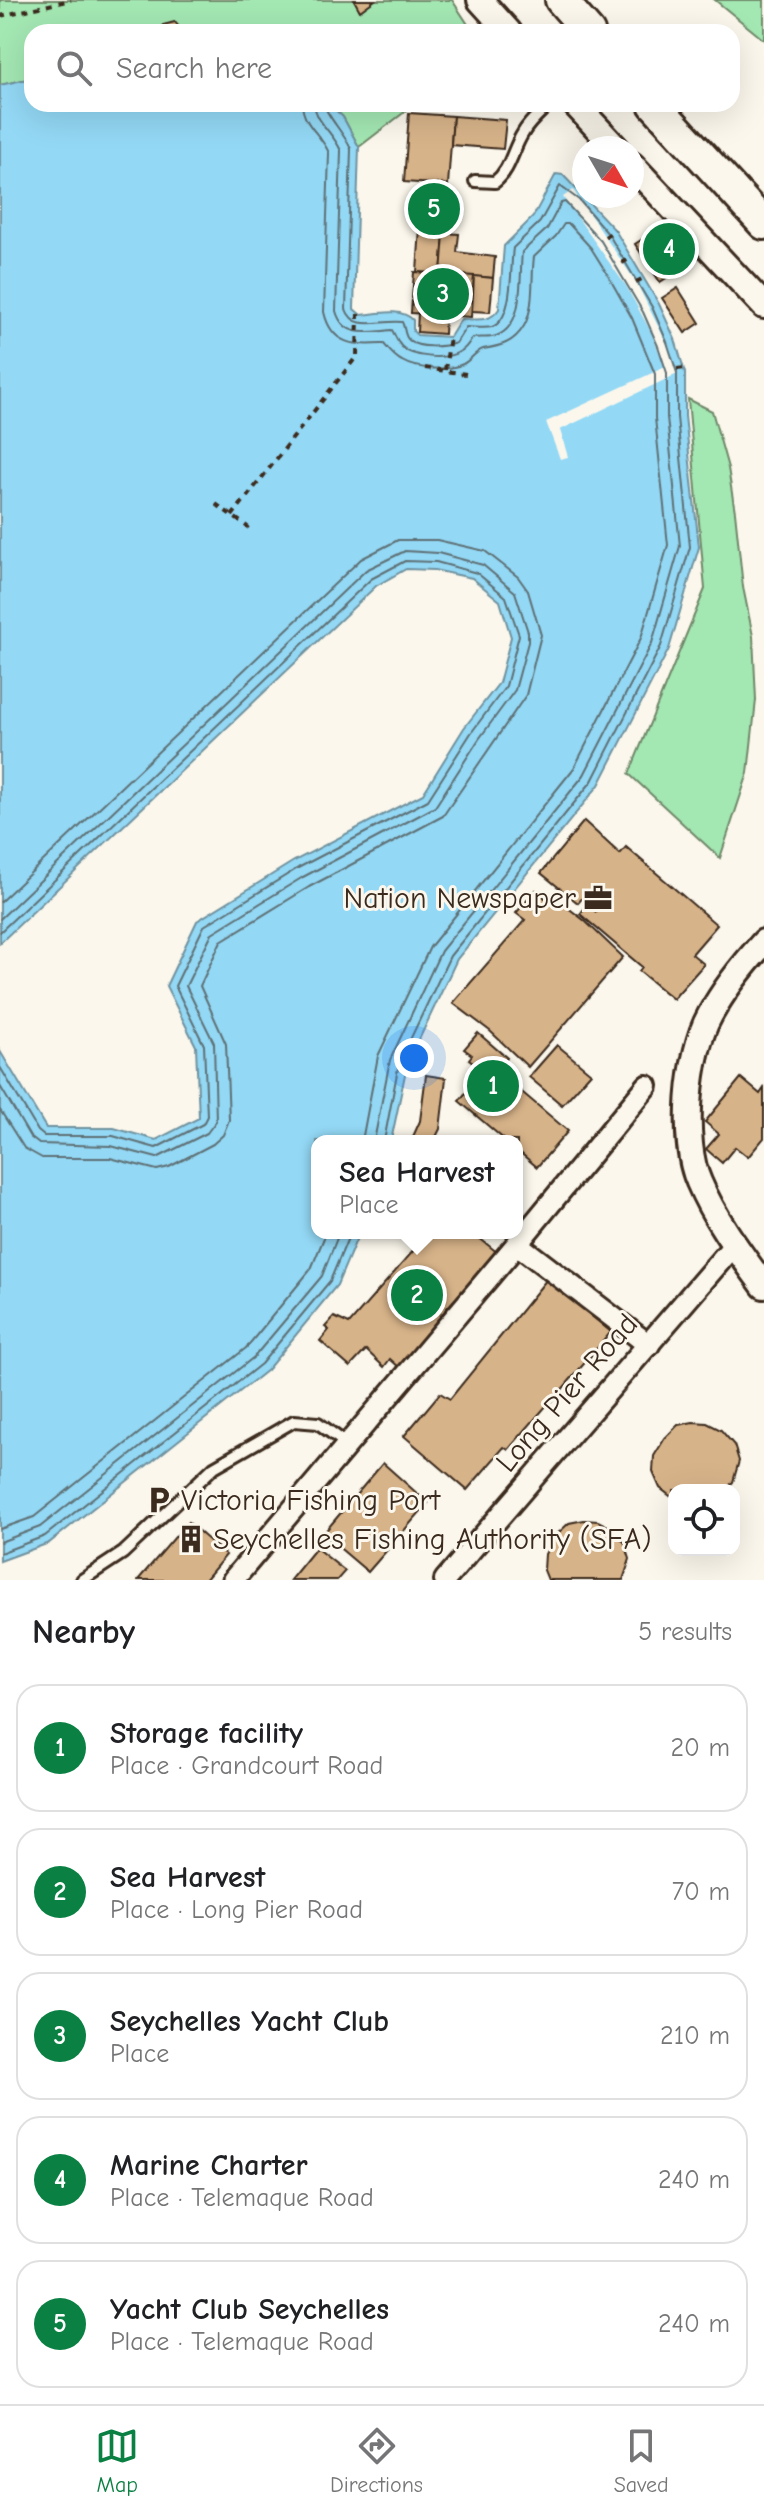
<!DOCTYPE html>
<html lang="en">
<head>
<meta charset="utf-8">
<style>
  :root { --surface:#fff; --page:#f2f2f2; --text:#202124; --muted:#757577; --line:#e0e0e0; --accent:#0b8043 }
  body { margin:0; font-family:"Comic Neue",sans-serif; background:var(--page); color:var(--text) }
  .controls { position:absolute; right:24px; bottom:24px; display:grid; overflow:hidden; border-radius:16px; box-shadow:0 8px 32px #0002 }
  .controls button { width:72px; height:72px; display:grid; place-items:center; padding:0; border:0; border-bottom:2px solid var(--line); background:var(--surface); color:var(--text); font:40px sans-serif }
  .compass { position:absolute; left:572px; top:136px; width:72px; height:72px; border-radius:50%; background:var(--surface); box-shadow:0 8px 32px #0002; rotate:129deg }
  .you { position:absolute; left:414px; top:1058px; width:28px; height:28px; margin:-20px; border:6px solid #fff; border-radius:50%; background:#1a73e8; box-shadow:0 0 0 12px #1a73e833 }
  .badge { display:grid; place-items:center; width:52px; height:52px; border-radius:50%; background:var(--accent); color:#fff; font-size:26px; font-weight:700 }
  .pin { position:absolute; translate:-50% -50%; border:4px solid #fff; box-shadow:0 2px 8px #0006 }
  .popup { position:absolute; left:311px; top:1135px; width:212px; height:104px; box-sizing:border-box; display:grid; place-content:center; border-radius:16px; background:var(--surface); filter:drop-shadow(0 2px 6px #0005); font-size:26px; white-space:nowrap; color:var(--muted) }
  .popup b { font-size:30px; color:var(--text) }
  .popup::after { content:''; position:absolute; left:50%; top:100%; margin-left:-16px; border:16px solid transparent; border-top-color:var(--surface) }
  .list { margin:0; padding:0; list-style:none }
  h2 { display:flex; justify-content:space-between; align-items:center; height:104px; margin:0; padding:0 32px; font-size:34px }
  h2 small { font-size:26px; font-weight:400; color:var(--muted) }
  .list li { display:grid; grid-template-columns:52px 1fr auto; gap:24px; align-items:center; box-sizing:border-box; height:128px; margin:0 16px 16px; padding:0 16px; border:2px solid var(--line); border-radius:24px }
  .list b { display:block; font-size:30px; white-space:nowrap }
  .list p { margin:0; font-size:26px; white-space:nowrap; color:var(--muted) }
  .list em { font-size:26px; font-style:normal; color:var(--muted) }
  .icon { flex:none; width:44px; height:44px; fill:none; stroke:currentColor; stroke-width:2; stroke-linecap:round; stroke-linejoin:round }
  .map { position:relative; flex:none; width:764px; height:1580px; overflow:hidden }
  .search { position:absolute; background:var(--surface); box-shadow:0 8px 32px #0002; left:24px; right:24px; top:24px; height:88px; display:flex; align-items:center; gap:20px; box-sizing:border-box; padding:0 28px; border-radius:24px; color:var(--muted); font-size:30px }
  .sheet { height:824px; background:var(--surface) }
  nav { display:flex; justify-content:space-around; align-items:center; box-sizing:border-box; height:112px; border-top:2px solid var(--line); background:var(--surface); font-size:22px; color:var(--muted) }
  nav a { display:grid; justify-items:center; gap:4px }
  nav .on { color:var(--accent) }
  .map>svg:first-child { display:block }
</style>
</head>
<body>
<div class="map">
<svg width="764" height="1580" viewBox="0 0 764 1580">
  <rect width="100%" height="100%" fill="#fbf7ec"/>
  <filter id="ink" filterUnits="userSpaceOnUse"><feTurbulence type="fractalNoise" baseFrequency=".0125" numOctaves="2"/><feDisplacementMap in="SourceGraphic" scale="16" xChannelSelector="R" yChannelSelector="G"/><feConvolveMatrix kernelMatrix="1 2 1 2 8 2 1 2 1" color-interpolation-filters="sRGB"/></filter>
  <g filter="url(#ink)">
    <g fill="#a3e7b3" stroke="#6f8868" stroke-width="2">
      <polygon points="0,0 452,0 473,32 32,32 32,78 0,85"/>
      <polygon points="715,0 764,0 764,40"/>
      <polygon points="329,104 415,104 359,147 343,117"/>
      <polygon points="688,399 712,411 728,468 735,512 743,587 753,636 756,700 748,773 720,858 629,774 705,589"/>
    </g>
    <path fill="#93d8f5" stroke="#70929f" stroke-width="2" d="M32,78V104H329L343,117L359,147L354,309L361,315C377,314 400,307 413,320V331L417,335L450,337L461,319C476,319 490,323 499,309L504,246L533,217L556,174L563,175L615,230L659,304L675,339L685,373V416L699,547L669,649L599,785L457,959L407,1065L391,1141H317V1233H359L337,1285L267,1370L49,1543L0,1561V1051L46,1128H114L156,1140L199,1118L196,1046L166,986L197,921L294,861L423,794L464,728L499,683L511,637L500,601L472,578L434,570L406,569L376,586L0,943V85Z"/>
    <polygon fill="#fbf7ec" points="573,190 636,282 670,350 677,374 560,430 568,457 560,459 546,422 665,367 651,332 626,286 563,197"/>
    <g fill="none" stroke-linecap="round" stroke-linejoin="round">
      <g stroke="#5e7074" stroke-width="2">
        <path d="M302,104C303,125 321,134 329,153L324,312C332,347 356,345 384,344C389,350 394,357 402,361C417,370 448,371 463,364C471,360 476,351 483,349C501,346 514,343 524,326C535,307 531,278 534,257L556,236L564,224H569L591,248L606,272L632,318L655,374V418L668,545L641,638L574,768L430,947L378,1056L362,1141"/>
        <path d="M314,104C316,122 334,134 341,151L336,311C344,339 369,332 392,330C395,335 397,342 402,347C413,358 446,360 459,352C466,349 469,343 472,338C478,337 486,338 492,337C526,330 519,278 522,252L547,229L561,203L565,202L601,241L643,312L658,346L667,373V417L680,546L652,643L584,775L441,951L390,1060L374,1141"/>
        <path d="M324,104C326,115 344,133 351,149L346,309C354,333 382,319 402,322C405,327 404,336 409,340C418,349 445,347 456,343L466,327C474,327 484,329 492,327C514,319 510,268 513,248L540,222L560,186L579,200L609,235L652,307L667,342L677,373V417L690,547L661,646L592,781L450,956L399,1063L384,1141"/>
        <polyline points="0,902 361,559 398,540 437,540 485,551 518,577 528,591 541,635 526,695 443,816 309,887 221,941 200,986 226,1044 229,1120 223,1135 213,1144 169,1167 157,1170 110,1158 42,1158 24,1148 0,1110"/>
        <polyline points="0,919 366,570 405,551 438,553 483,565 515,592 528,632 528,642 515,690 479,739 435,807 303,877 212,933 186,986 214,1043 216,1121 207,1133 157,1158 111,1146 39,1144 30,1137 0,1086"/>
        <polyline points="0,932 371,579 405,561 436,562 477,573 506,597 519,635 506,686 471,733 428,800 298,868 204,926 175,986 204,1045 207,1116 203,1124 156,1148 113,1136 44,1136 38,1131 0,1067"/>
        <polyline points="0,1529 34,1517 246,1348 311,1269 326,1233"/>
        <polyline points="0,1542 40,1527 254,1357 322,1276 339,1233"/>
        <polyline points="0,1553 45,1536 261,1364 330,1281 350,1233"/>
      </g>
    </g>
    <g fill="#d7b389" stroke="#3b2a1e" stroke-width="2">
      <polygon points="354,0 375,0 360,11"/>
      <polygon points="175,22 183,32 162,32 163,25"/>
      <polygon points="409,113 453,116 448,185 404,182"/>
      <polygon points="453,116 506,120 503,149 451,145"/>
      <polygon points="423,184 448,185 441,274 417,272"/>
      <polygon points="678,216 703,254 660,282 635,244"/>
      <polygon points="444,233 459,234 457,252 495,257 493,278 441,274"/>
      <polygon points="414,272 474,276 471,317 411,313"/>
      <polygon points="474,276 493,278 490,312 472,311"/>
      <polygon points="678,288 700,323 685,333 662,298"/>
      <polygon points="418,313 445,315 444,334 417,332"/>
      <polygon points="584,821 620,854 626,847 717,925 692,954 704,964 673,999 639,971 642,967 580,914 587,905 596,912 605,902 600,896 594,902 586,894 578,903 541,873"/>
      <polygon points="536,890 545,898 549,893 585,921 623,957 528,1067 490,1031 453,1003 525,920 516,913"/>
      <polygon points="478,1033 507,1058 497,1071 568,1131 537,1167 517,1150 517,1141 506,1141 459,1101 484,1071 469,1059 472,1055 464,1049"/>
      <polygon points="557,1045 591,1073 562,1105 529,1077"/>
      <polygon points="426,1075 446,1078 440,1129 434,1141 411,1141 420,1121"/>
      <polygon points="741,1078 760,1094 764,1088 764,1138 748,1157 735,1147 722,1163 706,1149 719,1134 705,1122"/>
      <polygon points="429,1233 473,1233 498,1253 445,1310 448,1313 400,1368 390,1359 384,1367 366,1350 350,1367 320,1341 329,1330 325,1327 334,1317 349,1324"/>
      <polygon points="547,1279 611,1332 548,1406 547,1405 508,1450 504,1447 467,1490 404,1436 440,1393 450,1399"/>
      <polygon points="693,1422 707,1423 721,1430 734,1445 739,1461 733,1482 726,1490 674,1490 674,1499 660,1488 653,1472 654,1456 665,1438 678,1425"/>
      <polygon points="383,1463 428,1503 368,1572 323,1534"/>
      <polygon points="584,1520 598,1521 612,1528 625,1543 630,1559 623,1580 548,1580 544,1570 545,1554 555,1536 569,1523"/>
      <polygon points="188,1522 226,1555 205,1580 138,1580"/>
      <polygon points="316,1548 345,1571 337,1580 290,1580"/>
    </g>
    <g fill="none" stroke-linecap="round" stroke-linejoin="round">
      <defs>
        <g id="service">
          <path d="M475,181L495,182C511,169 512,150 523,133C529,122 540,113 549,104"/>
          <polyline points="82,1580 123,1553 214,1467 294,1421 318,1423 348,1445"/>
        </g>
        <g id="minor">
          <polyline points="517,1244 647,1086"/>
          <polyline points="233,1580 517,1244 649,1345"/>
          <polyline points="445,1580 734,1245"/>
        </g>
        <g id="tertiary">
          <polyline points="480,0 509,32"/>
          <polyline points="575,104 616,148"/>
          <polyline points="632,165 764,306"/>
          <path d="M764,942C744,964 724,989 710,1015C688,1054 681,1142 699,1182C715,1220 740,1253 764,1286"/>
        </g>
        <g id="primary">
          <polyline points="561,0 589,32"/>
          <polyline points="654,104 764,224"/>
        </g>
      </defs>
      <use href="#service" stroke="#3b2a1e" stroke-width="16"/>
      <use href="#minor" stroke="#3b2a1e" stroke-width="26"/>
      <use href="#tertiary" stroke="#3b2a1e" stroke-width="30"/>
      <use href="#primary" stroke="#3b2a1e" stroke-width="36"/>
      <g stroke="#3b2a1e" stroke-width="4" stroke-dasharray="6 6" stroke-linecap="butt">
        <polyline points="0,16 71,0"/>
        <polyline points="605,237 615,230"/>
        <polyline points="622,263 632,257"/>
        <polyline points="636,282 644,278"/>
        <polyline points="425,368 466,374"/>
        <polyline points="677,369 684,368"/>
        <polyline points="445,370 450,337"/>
        <polyline points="216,504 249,528"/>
        <polyline points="232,516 357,356 358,314"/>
      </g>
      <use href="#service" stroke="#fbf7ec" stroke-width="10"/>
      <use href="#minor" stroke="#fbf7ec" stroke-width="20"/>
      <use href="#tertiary" stroke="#fbf7ec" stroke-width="24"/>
      <use href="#primary" stroke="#fbf7ec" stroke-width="30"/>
    </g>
  </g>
  <defs>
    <symbol id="office-bare" viewBox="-9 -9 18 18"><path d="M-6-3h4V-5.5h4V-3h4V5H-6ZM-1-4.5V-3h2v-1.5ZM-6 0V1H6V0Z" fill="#3b2a1e" stroke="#fbf7ec" stroke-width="2.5" paint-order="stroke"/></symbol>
    <symbol id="parking-bare" viewBox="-9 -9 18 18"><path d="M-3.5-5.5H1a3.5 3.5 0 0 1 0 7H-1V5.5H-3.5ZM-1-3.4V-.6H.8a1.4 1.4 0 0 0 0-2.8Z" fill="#3b2a1e" stroke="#fbf7ec" stroke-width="2.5" paint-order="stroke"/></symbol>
    <symbol id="building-bare" viewBox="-9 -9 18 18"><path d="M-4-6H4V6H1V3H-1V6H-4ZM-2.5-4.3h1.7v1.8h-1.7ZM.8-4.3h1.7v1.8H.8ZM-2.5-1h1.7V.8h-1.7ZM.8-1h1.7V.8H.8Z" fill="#3b2a1e" stroke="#fbf7ec" stroke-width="2.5" paint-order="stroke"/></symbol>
  </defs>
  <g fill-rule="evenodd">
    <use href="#office-bare" x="578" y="878" width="40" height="40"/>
    <use href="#parking-bare" x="139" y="1480" width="40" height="40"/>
    <use href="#building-bare" x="171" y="1519" width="40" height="40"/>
  </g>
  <g text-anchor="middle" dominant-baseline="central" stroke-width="6" stroke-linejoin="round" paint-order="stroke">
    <g font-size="30" fill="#3b2a1e" stroke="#fbf7ec" text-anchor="start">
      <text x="576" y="898" text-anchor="end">Nation Newspaper</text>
      <text x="181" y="1500">Victoria Fishing Port</text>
      <text x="213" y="1539">Seychelles Fishing Authority (SFA)</text>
    </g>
    <g font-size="30" fill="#3b2a1e" stroke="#fbf7ec">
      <text transform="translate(567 1393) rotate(-49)">Long Pier Road</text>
    </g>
  </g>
</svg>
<div class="controls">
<button><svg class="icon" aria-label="locate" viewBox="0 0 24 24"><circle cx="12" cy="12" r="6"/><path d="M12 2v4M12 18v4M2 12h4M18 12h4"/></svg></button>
</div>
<svg class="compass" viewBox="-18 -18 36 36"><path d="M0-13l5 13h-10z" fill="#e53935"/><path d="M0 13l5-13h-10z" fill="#757577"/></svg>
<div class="you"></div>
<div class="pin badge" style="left:493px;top:1086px">1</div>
<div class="pin badge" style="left:417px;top:1295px">2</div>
<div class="popup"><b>Sea Harvest</b>Place</div>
<div class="pin badge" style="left:443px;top:294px">3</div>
<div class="pin badge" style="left:669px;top:249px">4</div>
<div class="pin badge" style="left:434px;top:209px">5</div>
<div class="search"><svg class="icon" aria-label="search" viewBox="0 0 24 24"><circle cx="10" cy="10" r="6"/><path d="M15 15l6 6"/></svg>Search here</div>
</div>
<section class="sheet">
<h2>Nearby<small>5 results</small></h2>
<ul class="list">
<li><span class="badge">1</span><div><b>Storage facility</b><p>Place · Grandcourt Road</p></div><em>20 m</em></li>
<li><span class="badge">2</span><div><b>Sea Harvest</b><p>Place · Long Pier Road</p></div><em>70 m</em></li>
<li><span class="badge">3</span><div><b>Seychelles Yacht Club</b><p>Place</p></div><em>210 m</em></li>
<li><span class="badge">4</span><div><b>Marine Charter</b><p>Place · Telemaque Road</p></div><em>240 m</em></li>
<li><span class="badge">5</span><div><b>Yacht Club Seychelles</b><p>Place · Telemaque Road</p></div><em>240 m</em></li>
</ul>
</section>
<nav>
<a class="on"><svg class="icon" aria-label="map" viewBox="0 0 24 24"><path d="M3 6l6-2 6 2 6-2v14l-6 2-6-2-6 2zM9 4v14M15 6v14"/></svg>Map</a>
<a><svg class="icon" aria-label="directions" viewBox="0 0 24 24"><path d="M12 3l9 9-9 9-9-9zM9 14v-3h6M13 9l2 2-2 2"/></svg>Directions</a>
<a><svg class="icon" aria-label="saved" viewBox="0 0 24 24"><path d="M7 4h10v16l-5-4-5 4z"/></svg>Saved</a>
</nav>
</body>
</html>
